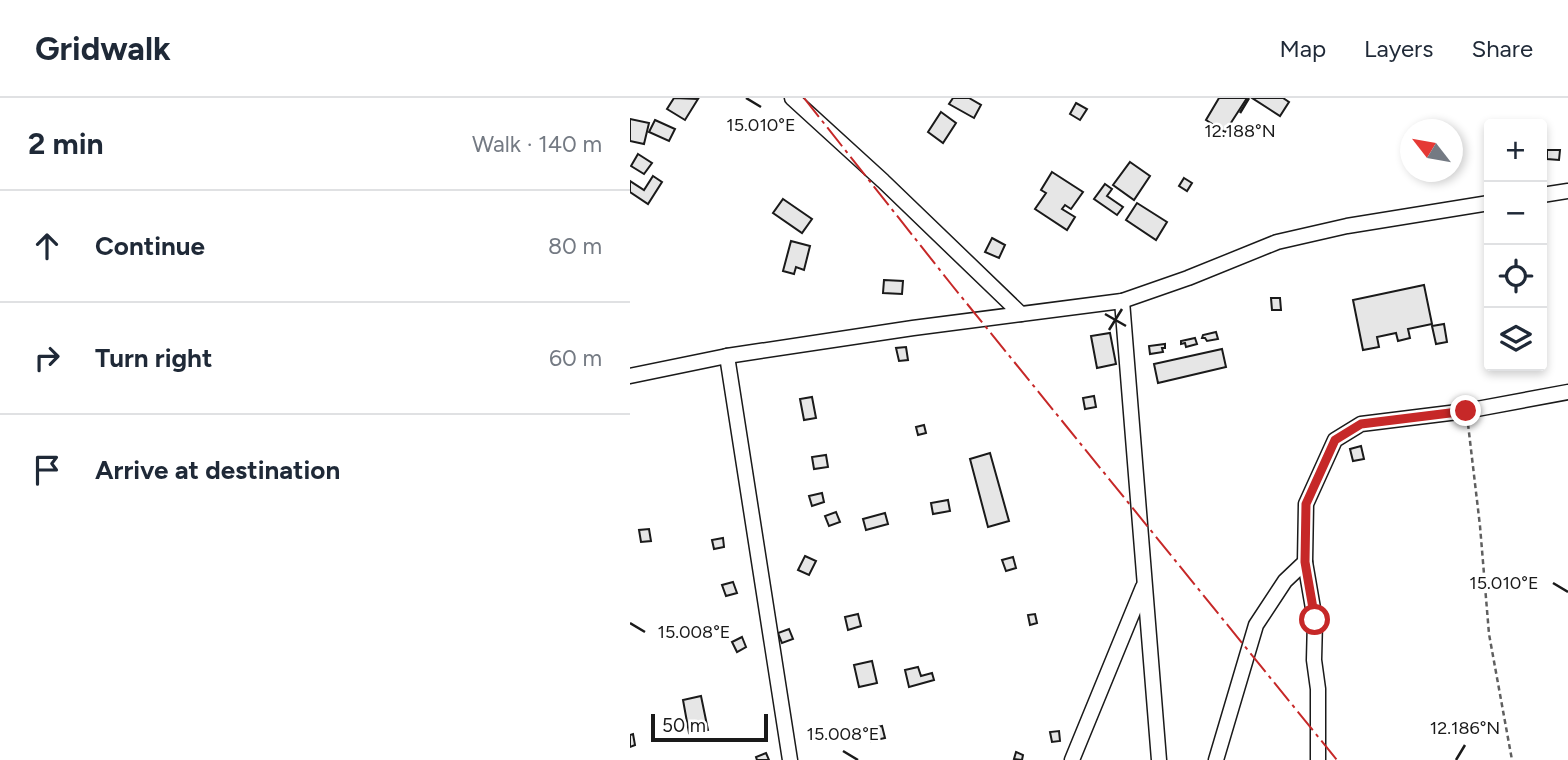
<!DOCTYPE html>
<html lang="en">
<head>
<meta charset="utf-8">
<style>
  :root { --surface:#fff; --page:#f6f6f7; --text:#1f2937; --muted:#747a83; --line:#e0e1e3 }
  body { margin:0; font-family:Figtree,sans-serif; background:var(--page); color:var(--text) }
  .controls { position:absolute; right:21px; top:21px; display:grid; overflow:hidden; border-radius:7px; box-shadow:0 4px 10px #0003 }
  .controls button { width:63px; height:63px; display:grid; place-items:center; padding:0; border:0; border-bottom:2px solid var(--line); background:var(--surface); color:var(--text); font:35px sans-serif }
  .compass { position:absolute; left:770px; top:21px; width:63px; height:63px; border-radius:50%; background:var(--surface); box-shadow:0 4px 10px #0003; rotate:301deg }
  .scale { position:absolute; left:21px; bottom:18px; width:117px; box-sizing:border-box; padding-left:7px; border:4px solid #1a1a1a; border-top:0; font-size:19px; line-height:24px; white-space:nowrap; color:#1a1a1a; -webkit-text-stroke:5px #fff; paint-order:stroke }
  .stop { position:absolute; width:21px; height:21px; margin:-16px; border:5px solid #c62828; border-radius:50%; background:#fff }
  .stop.end { background:#c62828; border-color:#fff; box-shadow:0 2px 7px #0008 }
  .list { margin:0; padding:0; list-style:none }
  h2 { display:flex; justify-content:space-between; align-items:center; height:91px; margin:0; padding:0 28px; font-size:30px }
  h2 small { font-size:23px; font-weight:400; color:var(--muted) }
  .list li { display:grid; grid-template-columns:46px 1fr auto; gap:21px; align-items:center; box-sizing:border-box; height:112px; padding:0 28px; border-top:2px solid var(--line) }
  .list b { display:block; font-size:26px; white-space:nowrap }
  .list em { font-size:23px; font-style:normal; color:var(--muted) }
  .icon { flex:none; width:38px; height:38px; fill:none; stroke:currentColor; stroke-width:2; stroke-linecap:round; stroke-linejoin:round }
  .map { position:relative; flex:none; width:938px; height:662px; overflow:hidden }
  header { display:flex; align-items:center; gap:42px; box-sizing:border-box; height:98px; padding:0 35px; background:var(--surface); border-bottom:2px solid var(--line) }
  header strong { font-size:33px }
  nav { display:flex; gap:38px; margin-inline-start:auto; font-size:24px }
  main { display:flex }
  aside { flex:1; background:var(--surface) }
  .map>svg:first-child { display:block }
</style>
</head>
<body>
<header>
<strong>Gridwalk</strong>
<nav><a>Map</a><a>Layers</a><a>Share</a></nav>
</header>
<main>
<aside>
<h2>2 min<small>Walk · 140 m</small></h2>
<ul class="list">
<li><svg class="icon" aria-label="ahead" viewBox="0 0 24 24"><path d="M12 20V5M6 11l6-6 6 6"/></svg><div><b>Continue</b></div><em>80 m</em></li>
<li><svg class="icon" aria-label="right" viewBox="0 0 24 24"><path d="M7 20v-9h11M14 6l5 5-5 5"/></svg><div><b>Turn right</b></div><em>60 m</em></li>
<li><svg class="icon" aria-label="arrive" viewBox="0 0 24 24"><path d="M6 21V4h12l-3 4 3 4H6"/></svg><div><b>Arrive at destination</b></div></li>
</ul>
</aside>
<div class="map">
<svg width="938" height="662" viewBox="0 0 938 662">
  <rect width="100%" height="100%" fill="#fff"/>
  <g fill="#e6e6e6" stroke="#1a1a1a" stroke-width="2">
    <polygon points="44,0 68,1 55,22 37,11"/>
    <polygon points="323,0 339,0 351,7 344,20 319,6"/>
    <polygon points="589,0 617,0 595,34 576,22"/>
    <polygon points="622,0 653,0 659,4 650,18"/>
    <polygon points="446,5 457,11 450,22 440,16"/>
    <polygon points="311,14 326,25 313,45 298,34"/>
    <polygon points="0,21 19,25 14,46 0,43"/>
    <polygon points="25,22 45,31 39,43 19,34"/>
    <polygon points="917,52 930,52 929,62 917,61"/>
    <polygon points="8,56 22,65 14,76 1,68"/>
    <polygon points="500,64 520,78 504,102 483,87"/>
    <polygon points="422,74 453,94 441,111 435,107 432,111 445,119 437,132 405,111 416,95 411,92"/>
    <polygon points="23,78 32,84 18,106 0,94 0,83 14,92"/>
    <polygon points="554,80 562,85 557,93 549,88"/>
    <polygon points="475,86 482,91 477,98 493,109 487,117 464,101"/>
    <polygon points="153,101 182,121 172,135 143,115"/>
    <polygon points="507,105 537,124 526,142 496,122"/>
    <polygon points="362,140 375,147 369,160 355,154"/>
    <polygon points="161,143 180,148 174,172 166,169 164,176 153,173"/>
    <polygon points="254,182 273,183 272,196 253,195"/>
    <polygon points="794,187 802,226 778,231 780,240 768,243 766,235 747,239 749,249 733,252 723,202"/>
    <polygon points="641,200 650,200 651,212 642,212"/>
    <polygon points="814,226 817,244 806,246 802,228"/>
    <polygon points="586,234 588,241 577,243 575,240 572,240 573,237"/>
    <polygon points="480,235 486,266 467,270 461,238"/>
    <polygon points="565,240 567,246 556,249 555,245 551,246 551,243"/>
    <polygon points="535,246 535,250 532,250 533,254 520,256 519,248"/>
    <polygon points="276,249 278,262 269,263 266,250"/>
    <polygon points="592,251 596,269 528,285 524,266"/>
    <polygon points="464,298 466,309 455,311 453,300"/>
    <polygon points="182,299 186,320 174,322 170,301"/>
    <polygon points="294,327 296,335 288,337 286,329"/>
    <polygon points="731,348 734,361 723,363 720,351"/>
    <polygon points="360,355 379,423 358,429 340,361"/>
    <polygon points="196,357 198,369 184,371 182,359"/>
    <polygon points="192,395 194,404 182,408 179,398"/>
    <polygon points="318,402 320,413 303,416 301,405"/>
    <polygon points="206,414 210,424 199,428 195,418"/>
    <polygon points="255,415 258,426 236,432 233,421"/>
    <polygon points="19,431 21,443 11,444 9,432"/>
    <polygon points="93,440 94,449 84,451 82,442"/>
    <polygon points="175,458 186,463 179,477 168,472"/>
    <polygon points="383,459 386,470 376,473 372,462"/>
    <polygon points="103,484 107,495 96,498 92,487"/>
    <polygon points="228,516 231,528 218,532 215,519"/>
    <polygon points="405,516 407,525 400,527 398,517"/>
    <polygon points="159,531 163,541 152,545 148,535"/>
    <polygon points="112,539 116,549 107,554 102,544"/>
    <polygon points="242,563 247,585 229,589 224,567"/>
    <polygon points="288,569 291,578 302,575 304,582 279,589 275,572"/>
    <polygon points="71,598 78,632 59,635 53,602"/>
    <polygon points="252,628 255,640 241,643 239,631"/>
    <polygon points="429,633 430,643 422,644 420,634"/>
    <polygon points="3,636 5,647 0,649 0,637"/>
    <polygon points="386,654 393,657 392,662 384,661"/>
    <polygon points="136,655 139,662 127,662 126,659"/>
  </g>
  <g fill="none" stroke-linecap="round" stroke-linejoin="round">
    <defs>
      <g id="minor">
        <polyline points="162,0 253,83 391,216"/>
        <polyline points="912,97 938,93"/>
        <polyline points="492,203 529,662"/>
        <polyline points="97,258 160,662"/>
        <polyline points="0,278 97,258 283,230 492,203 558,180 647,144 717,128 859,105"/>
        <polyline points="675,464 685,522 684,562 688,591 688,662"/>
        <polyline points="442,662 513,489"/>
        <polyline points="586,662 626,527 655,483 675,464 676,406 705,342 731,326 836,313 938,294"/>
      </g>
    </defs>
    <use href="#minor" stroke="#1a1a1a" stroke-width="17"/>
    <polyline stroke="#5f5f5f" stroke-width="2.5" stroke-dasharray="5 3.5" stroke-linecap="butt" points="838,326 850,428 859,536 882,662"/>
    <use href="#minor" stroke="#fff" stroke-width="14"/>
    <polyline stroke="#c62828" stroke-width="2" stroke-dasharray="24 5 3.5 5" stroke-linecap="butt" points="174,0 321,186 707,662"/>
  </g>
  <g fill="none" stroke-linecap="round" stroke-linejoin="round">
    <polyline stroke="#c62828" stroke-width="9" points="685,522 675,464 676,406 705,342 731,326 836,313"/>
  </g>
  <path fill="none" stroke="#1a1a1a" stroke-width="2.5" d="M116,0L131,9M610,15L619,0M475,216L496,228M479,232L492,211M923,485L938,494M0,525L15,534M213,653L228,662M826,662L835,647"/>
  <g font-size="18" text-anchor="middle" fill="#1a1a1a" stroke="#fff" stroke-width="5" stroke-linejoin="round" paint-order="stroke">
    <text x="131" y="33">15.010°E</text>
    <text x="610" y="39">12.188°N</text>
    <text x="874" y="491">15.010°E</text>
    <text x="64" y="540">15.008°E</text>
    <text x="835" y="636">12.186°N</text>
    <text x="213" y="642">15.008°E</text>
  </g>
</svg>
<div class="controls">
<button>+</button>
<button>−</button>
<button><svg class="icon" aria-label="locate" viewBox="0 0 24 24"><circle cx="12" cy="12" r="6"/><path d="M12 2v4M12 18v4M2 12h4M18 12h4"/></svg></button>
<button><svg class="icon" aria-label="layers" viewBox="0 0 24 24"><path d="M12 4l9 5-9 5-9-5zM3 14l9 5 9-5"/></svg></button>
</div>
<svg class="compass" viewBox="-18 -18 36 36"><path d="M0-13l5 13h-10z" fill="#e53935"/><path d="M0 13l5-13h-10z" fill="#747a83"/></svg>
<div class="scale">50 m</div>
<div class="stop" style="left:685px;top:522px"></div>
<div class="stop end" style="left:836px;top:313px"></div>
</div>
</main>
</body>
</html>
